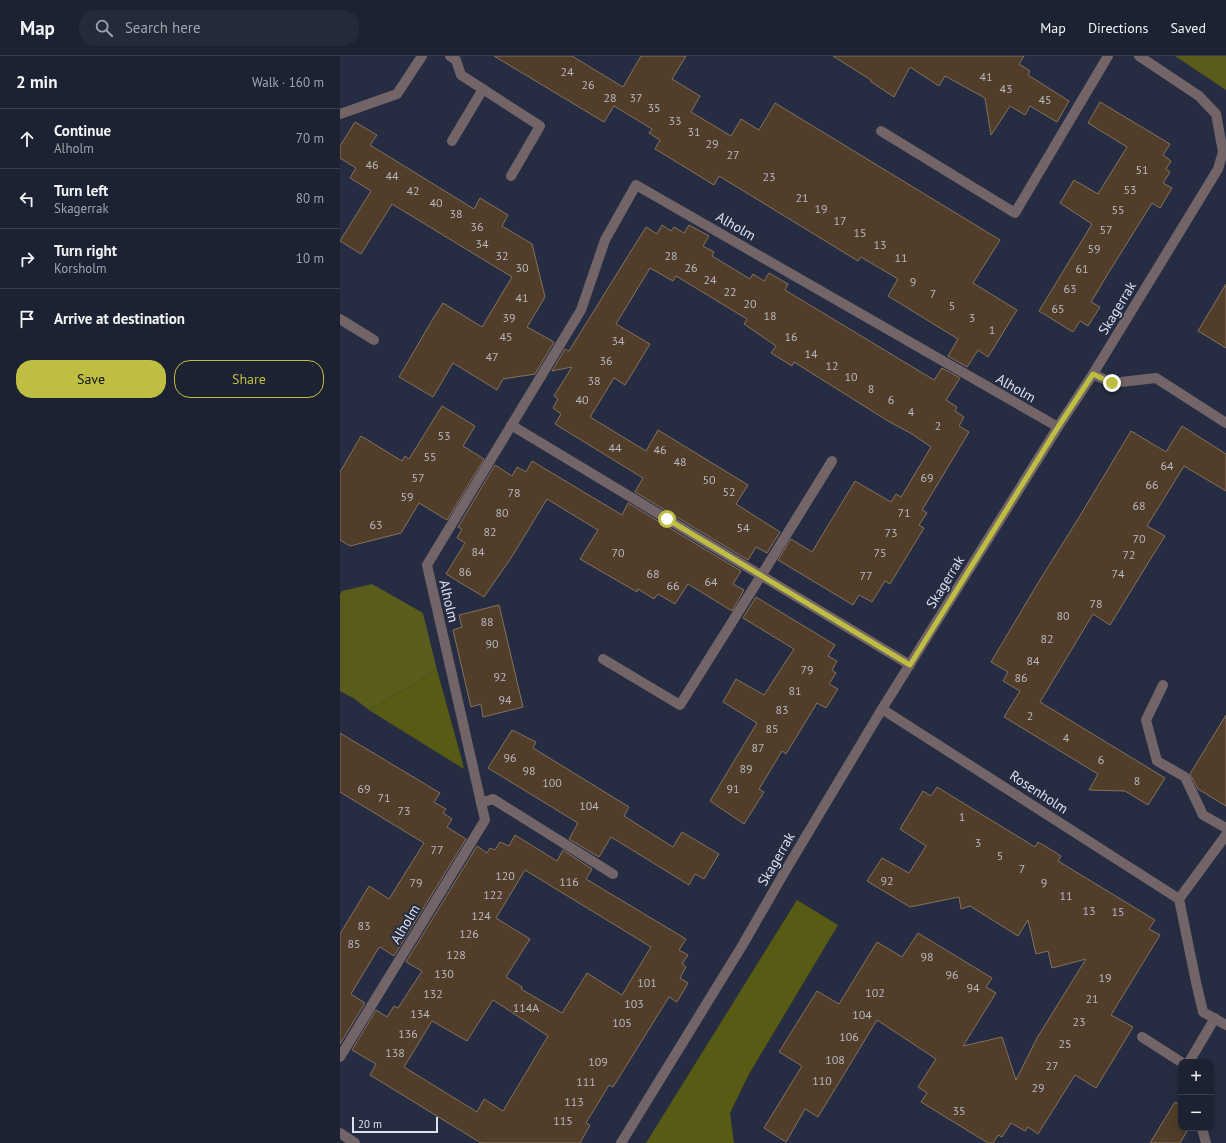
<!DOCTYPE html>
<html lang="en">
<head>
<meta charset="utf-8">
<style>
  :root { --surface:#1c2232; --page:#252a3a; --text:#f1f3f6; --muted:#a0a4ac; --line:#3a3f4d; --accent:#bebf42 }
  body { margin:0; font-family:"PT Sans",sans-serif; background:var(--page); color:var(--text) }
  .controls { position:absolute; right:12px; bottom:12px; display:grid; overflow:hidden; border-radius:8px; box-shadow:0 4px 16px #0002 }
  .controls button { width:36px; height:36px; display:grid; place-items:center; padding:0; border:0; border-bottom:1px solid var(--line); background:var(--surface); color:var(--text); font:20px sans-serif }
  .scale { position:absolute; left:12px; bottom:10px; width:86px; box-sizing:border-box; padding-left:4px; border:2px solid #dce1f0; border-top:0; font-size:11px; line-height:14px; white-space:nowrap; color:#dce1f0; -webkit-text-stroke:3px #262d42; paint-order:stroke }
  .stop { position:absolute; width:12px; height:12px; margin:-9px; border:3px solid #bebf42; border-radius:50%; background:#fff }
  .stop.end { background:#bebf42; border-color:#fff; box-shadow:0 1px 4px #0008 }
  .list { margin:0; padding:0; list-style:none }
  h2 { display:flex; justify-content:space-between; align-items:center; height:52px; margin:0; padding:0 16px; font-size:17px }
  h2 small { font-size:13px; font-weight:400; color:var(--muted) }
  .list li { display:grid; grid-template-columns:26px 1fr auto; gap:12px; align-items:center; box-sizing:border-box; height:60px; padding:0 16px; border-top:1px solid var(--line) }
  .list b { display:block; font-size:15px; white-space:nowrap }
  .list p { margin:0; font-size:13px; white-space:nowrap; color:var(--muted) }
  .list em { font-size:13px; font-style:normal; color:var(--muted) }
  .actions { display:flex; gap:8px; padding:12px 16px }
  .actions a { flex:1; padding:9px 0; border:1px solid var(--accent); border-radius:16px; text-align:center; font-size:14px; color:var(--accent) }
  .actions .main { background:var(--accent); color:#111 }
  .icon { flex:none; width:22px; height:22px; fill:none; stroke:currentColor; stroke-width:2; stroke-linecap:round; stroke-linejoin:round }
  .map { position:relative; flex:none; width:886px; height:1087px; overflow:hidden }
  header { display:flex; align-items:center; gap:24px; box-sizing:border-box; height:56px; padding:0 20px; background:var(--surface); border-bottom:1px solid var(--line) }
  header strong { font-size:19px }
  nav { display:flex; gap:22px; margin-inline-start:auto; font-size:14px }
  .search { width:280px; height:36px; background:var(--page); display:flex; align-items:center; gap:10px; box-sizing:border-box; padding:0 14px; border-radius:16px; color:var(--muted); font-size:15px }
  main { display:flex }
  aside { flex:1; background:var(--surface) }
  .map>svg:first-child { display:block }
</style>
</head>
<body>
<header>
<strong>Map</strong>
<div class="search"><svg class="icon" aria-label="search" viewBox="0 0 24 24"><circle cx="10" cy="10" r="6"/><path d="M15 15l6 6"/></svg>Search here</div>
<nav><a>Map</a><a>Directions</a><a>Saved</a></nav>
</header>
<main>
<aside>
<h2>2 min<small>Walk · 160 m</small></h2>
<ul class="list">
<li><svg class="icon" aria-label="ahead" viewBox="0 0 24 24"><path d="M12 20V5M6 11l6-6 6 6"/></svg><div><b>Continue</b><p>Alholm</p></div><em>70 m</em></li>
<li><svg class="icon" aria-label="left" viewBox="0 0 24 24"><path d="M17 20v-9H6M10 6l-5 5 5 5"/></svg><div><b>Turn left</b><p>Skagerrak</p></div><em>80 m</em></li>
<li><svg class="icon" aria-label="right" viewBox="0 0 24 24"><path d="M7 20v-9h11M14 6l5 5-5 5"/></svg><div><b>Turn right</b><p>Korsholm</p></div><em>10 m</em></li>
<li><svg class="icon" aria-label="arrive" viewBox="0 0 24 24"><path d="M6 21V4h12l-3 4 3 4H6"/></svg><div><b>Arrive at destination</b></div></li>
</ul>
<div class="actions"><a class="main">Save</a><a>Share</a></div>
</aside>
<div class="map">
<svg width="886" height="1087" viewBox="0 0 886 1087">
  <rect width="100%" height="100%" fill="#262d42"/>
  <g fill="#595c1a">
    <polygon points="835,0 886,0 886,34"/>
    <polygon points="32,528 83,557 97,614 29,654 15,643 0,635 0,538 2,535"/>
  </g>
  <g fill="#585b13">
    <polygon points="97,614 121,701 124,713 29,654"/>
    <polygon points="457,844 498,869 409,1018 390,1057 394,1087 306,1087"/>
  </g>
  <g fill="#503d2a" stroke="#86715c" fill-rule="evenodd">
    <polygon points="154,0 232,0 283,31 301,0 346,0 332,23 360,40 351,56 391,80 401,63 419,74 435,47 660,184 633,227 677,254 648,301 638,294 627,311 608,300 618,283 548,240 558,223 521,201 518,205 379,120 374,129 325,99 315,93 320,84 309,77 312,73 274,50 264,66"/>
    <polygon points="493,0 684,0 679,8 690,15 688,19 729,45 717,66 690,50 685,59 670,50 651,79 645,42 605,20 599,30 570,11 554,41 530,25 531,24"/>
    <polygon points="760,46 830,88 823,99 831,105 826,113 830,116 823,127 832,132 820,152 812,147 769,216 751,246 760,251 748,270 740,265 733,276 699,255 752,168 720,147 734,124 758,138 787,91 748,67"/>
    <polygon points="15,66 37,79 30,89 134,153 140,142 168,159 162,170 192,188 205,241 187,271 214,286 195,318 163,323 157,334 113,307 93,341 59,321 91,266 103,247 142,271 172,221 52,148 21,198 0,185 31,135 10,122 16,112 0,102 0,90"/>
    <polygon points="322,169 331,175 334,171 344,177 349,169 369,180 363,190 374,196 372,200 410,223 413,218 424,225 429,217 448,228 445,234 594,324 602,312 620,322 606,344 617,351 615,355 624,361 619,370 629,376 582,454 587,457 579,469 584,472 550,528 545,525 532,546 519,539 513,549 438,504 451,483 472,496 515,425 551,446 556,438 561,441 591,391 572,378 548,365 454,306 452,310 431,297 436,290 404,268 407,263 336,220 333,225 310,212 276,268 310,288 285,329 274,322 250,361 306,395 318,374 408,429 396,448 440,476 427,497 416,491 408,504 295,436 303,422 215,368 221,358 213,352 218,343 214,340 232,311 212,315 225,293 229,295 306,171 317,178"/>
    <polygon points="886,228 886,292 858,275"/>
    <polygon points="102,350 135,370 123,390 144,403 107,464 79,447 61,477 10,490 0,484 0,416 21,380 62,405 65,400 69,403"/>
    <polygon points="842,370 886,398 886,435 844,410 807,470 825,480 813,499 770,569 753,558 700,646 825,722 808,749 785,735 749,734 758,718 664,661 680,635 663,625 668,616 651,606 698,527 738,463 791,375 826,396"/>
    <polygon points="192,405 282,459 288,447 401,515 393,528 404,534 392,555 348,528 335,548 318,538 314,543 298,533 297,536 240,503 258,474 207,443 171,502 144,541 106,518 125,487 117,482 122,473 118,471 155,409 172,420 177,411 186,416"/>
    <polygon points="416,541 495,589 488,600 497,605 492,614 496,617 489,628 498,633 486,652 477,647 446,698 442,695 419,733 424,736 404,768 370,745 417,667 383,646 396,623 424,639 454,593 403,562"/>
    <polygon points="159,549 183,651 143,661 141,648 131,651 113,574 122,571 119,559"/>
    <polygon points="886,659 886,750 858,733 850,718"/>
    <polygon points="172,674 196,686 193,692 289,751 284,760 333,791 342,776 379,798 364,823 355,818 349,829 271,781 259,801 229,783 238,767 148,712"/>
    <polygon points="0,677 100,737 94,746 106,753 103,757 112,763 107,771 126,783 54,900 40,891 38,893 11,938 25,947 0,988 0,878 29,830 49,843 84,787 0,736"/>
    <polygon points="597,731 695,791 698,786 710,793 721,800 718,805 815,864 809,873 820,879 771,959 793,971 756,1032 735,1019 698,1078 688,1071 685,1075 671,1067 662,1081 658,1079 653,1087 648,1087 581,1046 587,1037 578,1031 596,1003 537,964 478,1061 465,1053 446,1086 424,1072 462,1010 439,996 477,935 499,948 537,886 562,901 578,877 652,922 646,931 656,937 623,990 662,981 676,1024 697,982 746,903 712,912 708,895 696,898 688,864 678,880 630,850 621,853 619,841 570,851 527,825 542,802 569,817 586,790 560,773 583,735 591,740"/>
    <path d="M175,779L217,805L223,794L252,813L246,823L346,883L339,894L348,899L342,908L346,911L340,922L348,927L337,946L329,941L273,1031L269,1029L246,1067L250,1069L240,1087H141L30,1019L36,1008L12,994L36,954L47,961L54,950L58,952L82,915L66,906L137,790L147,797L150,792L155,794L160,786L169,790ZM185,814L311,891L282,939L247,917L222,957L181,933L182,931L166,921L190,883L156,862ZM153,944L208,980L163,1055L144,1043L137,1056L64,1011L92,965L127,985Z"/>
    <polygon points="835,1046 841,1050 841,1072 849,1072 840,1087 810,1087"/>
  </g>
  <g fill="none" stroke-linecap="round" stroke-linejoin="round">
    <g stroke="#736567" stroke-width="10">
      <polyline points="110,0 116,4 121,19 200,70 171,120"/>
      <polyline points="0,58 57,38 82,0"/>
      <polyline points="541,75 675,157 768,0"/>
      <polyline points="112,85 143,33"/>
      <polyline points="0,263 34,284"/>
      <polyline points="753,318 772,327 816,322 886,367"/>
      <polyline points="171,369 570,609"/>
      <polyline points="263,603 340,649 421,520 492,405"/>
      <polyline points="823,629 806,664 817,705 845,721 863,759 886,772"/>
      <polyline points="542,653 839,843 856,926 863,956 886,969"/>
      <polyline points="141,747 153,743 273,818"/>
      <polyline points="839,843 886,779"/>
      <polyline points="802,981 841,1006"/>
      <polyline points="0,1001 145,764 87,509 241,254 265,184 296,129 718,371"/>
      <polyline points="849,1006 875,962"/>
      <polyline points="862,1072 866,1087"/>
      <polyline points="0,1077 15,1087"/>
      <polyline points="281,1087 402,890 444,817 542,653 718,371 753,318 878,113 883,96 876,58 859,40 799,0"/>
    </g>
  </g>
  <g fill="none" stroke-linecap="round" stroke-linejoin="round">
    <polyline stroke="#bebf42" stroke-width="5" points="327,463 570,609 718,371 753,318 772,327"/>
  </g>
  <g text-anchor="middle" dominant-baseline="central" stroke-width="4" stroke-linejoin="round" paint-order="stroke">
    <g font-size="12" fill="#b9b8be">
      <text x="227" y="15">24</text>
      <text x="646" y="20">41</text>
      <text x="248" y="28">26</text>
      <text x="666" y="32">43</text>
      <text x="270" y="41">28</text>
      <text x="296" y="41">37</text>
      <text x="705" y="43">45</text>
      <text x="314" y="51">35</text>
      <text x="335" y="64">33</text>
      <text x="354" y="75">31</text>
      <text x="372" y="87">29</text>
      <text x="393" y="98">27</text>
      <text x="32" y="108">46</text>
      <text x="802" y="113">51</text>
      <text x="52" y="119">44</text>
      <text x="429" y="120">23</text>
      <text x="790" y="133">53</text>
      <text x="73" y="134">42</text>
      <text x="462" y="141">21</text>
      <text x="96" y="146">40</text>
      <text x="481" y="152">19</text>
      <text x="778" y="153">55</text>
      <text x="116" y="157">38</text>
      <text x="500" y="164">17</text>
      <text x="137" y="170">36</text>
      <text x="766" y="173">57</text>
      <text x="520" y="176">15</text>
      <text x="142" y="187">34</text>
      <text x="540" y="188">13</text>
      <text x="754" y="192">59</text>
      <text x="162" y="199">32</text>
      <text x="331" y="199">28</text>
      <text x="561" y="201">11</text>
      <text x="182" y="211">30</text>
      <text x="351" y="211">26</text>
      <text x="742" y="212">61</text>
      <text x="370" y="223">24</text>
      <text x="573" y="225">9</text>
      <text x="730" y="232">63</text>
      <text x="390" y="235">22</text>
      <text x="593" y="237">7</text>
      <text x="182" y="241">41</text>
      <text x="410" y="247">20</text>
      <text x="612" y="249">5</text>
      <text x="718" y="252">65</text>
      <text x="430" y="259">18</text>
      <text x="169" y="261">39</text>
      <text x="632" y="261">3</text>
      <text x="652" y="273">1</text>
      <text x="166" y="280">45</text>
      <text x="451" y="280">16</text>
      <text x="278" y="284">34</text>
      <text x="471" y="297">14</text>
      <text x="152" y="300">47</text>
      <text x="266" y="304">36</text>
      <text x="492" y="309">12</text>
      <text x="511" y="320">10</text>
      <text x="254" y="324">38</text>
      <text x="531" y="332">8</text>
      <text x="242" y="343">40</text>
      <text x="551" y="343">6</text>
      <text x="571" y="355">4</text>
      <text x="598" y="369">2</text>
      <text x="104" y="379">53</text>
      <text x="275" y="391">44</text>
      <text x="320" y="393">46</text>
      <text x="90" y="400">55</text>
      <text x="340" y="405">48</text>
      <text x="827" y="409">64</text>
      <text x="78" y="421">57</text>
      <text x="587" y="421">69</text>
      <text x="369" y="423">50</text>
      <text x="812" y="428">66</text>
      <text x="389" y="435">52</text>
      <text x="174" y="436">78</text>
      <text x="67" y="440">59</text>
      <text x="799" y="449">68</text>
      <text x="162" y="456">80</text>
      <text x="564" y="456">71</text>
      <text x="36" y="468">63</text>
      <text x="403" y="471">54</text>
      <text x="150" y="475">82</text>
      <text x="551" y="476">73</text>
      <text x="799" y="482">70</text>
      <text x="138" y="495">84</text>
      <text x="278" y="496">70</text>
      <text x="540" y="496">75</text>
      <text x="789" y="498">72</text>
      <text x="125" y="515">86</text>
      <text x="313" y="517">68</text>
      <text x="778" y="517">74</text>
      <text x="526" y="519">77</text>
      <text x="371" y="525">64</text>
      <text x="333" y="529">66</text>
      <text x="756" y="547">78</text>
      <text x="723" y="559">80</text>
      <text x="147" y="565">88</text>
      <text x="707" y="582">82</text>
      <text x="152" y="587">90</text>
      <text x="693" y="604">84</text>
      <text x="467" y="613">79</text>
      <text x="160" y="620">92</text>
      <text x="681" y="621">86</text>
      <text x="455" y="634">81</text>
      <text x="165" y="643">94</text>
      <text x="442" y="653">83</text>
      <text x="690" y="659">2</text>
      <text x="432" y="672">85</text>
      <text x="726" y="681">4</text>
      <text x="418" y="691">87</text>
      <text x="170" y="701">96</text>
      <text x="761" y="703">6</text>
      <text x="406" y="712">89</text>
      <text x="189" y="714">98</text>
      <text x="797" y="724">8</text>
      <text x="212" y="726">100</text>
      <text x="24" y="732">69</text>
      <text x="393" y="732">91</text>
      <text x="44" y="741">71</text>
      <text x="249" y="749">104</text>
      <text x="64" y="754">73</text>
      <text x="622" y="760">1</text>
      <text x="638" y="786">3</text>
      <text x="97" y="793">77</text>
      <text x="660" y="799">5</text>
      <text x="682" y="812">7</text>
      <text x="165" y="819">120</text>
      <text x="547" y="824">92</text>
      <text x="229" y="825">116</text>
      <text x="76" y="826">79</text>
      <text x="704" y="826">9</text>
      <text x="153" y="838">122</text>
      <text x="726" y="839">11</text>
      <text x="749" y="854">13</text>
      <text x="778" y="855">15</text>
      <text x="141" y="859">124</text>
      <text x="24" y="869">83</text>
      <text x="129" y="877">126</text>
      <text x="14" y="887">85</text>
      <text x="116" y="898">128</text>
      <text x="587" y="900">98</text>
      <text x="104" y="917">130</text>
      <text x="612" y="918">96</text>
      <text x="765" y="921">19</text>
      <text x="307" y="926">101</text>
      <text x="633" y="931">94</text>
      <text x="535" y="936">102</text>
      <text x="93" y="937">132</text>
      <text x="752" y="942">21</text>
      <text x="294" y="947">103</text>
      <text x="186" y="951">114A</text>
      <text x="80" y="957">134</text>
      <text x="522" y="958">104</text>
      <text x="739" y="965">23</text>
      <text x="282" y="966">105</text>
      <text x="68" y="977">136</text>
      <text x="509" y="980">106</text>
      <text x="725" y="987">25</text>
      <text x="55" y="996">138</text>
      <text x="495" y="1003">108</text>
      <text x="258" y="1005">109</text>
      <text x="712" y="1009">27</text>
      <text x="482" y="1024">110</text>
      <text x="246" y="1025">111</text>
      <text x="698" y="1031">29</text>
      <text x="234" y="1045">113</text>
      <text x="619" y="1054">35</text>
      <text x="223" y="1064">115</text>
    </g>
    <g font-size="14" fill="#dce1f0" stroke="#262d42">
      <text transform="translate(396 170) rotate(30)">Alholm</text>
      <text transform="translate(777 252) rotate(-59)">Skagerrak</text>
      <text transform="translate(676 332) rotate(30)">Alholm</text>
      <text transform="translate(605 526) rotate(-58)">Skagerrak</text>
      <text transform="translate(109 545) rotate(77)">Alholm</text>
      <text transform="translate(699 736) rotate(33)">Rosenholm</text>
      <text transform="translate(436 803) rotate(-60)">Skagerrak</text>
      <text transform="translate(65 868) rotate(-59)">Alholm</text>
    </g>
  </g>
</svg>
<div class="controls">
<button>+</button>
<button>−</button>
</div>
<div class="scale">20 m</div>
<div class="stop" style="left:327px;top:463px"></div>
<div class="stop end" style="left:772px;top:327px"></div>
</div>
</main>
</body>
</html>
